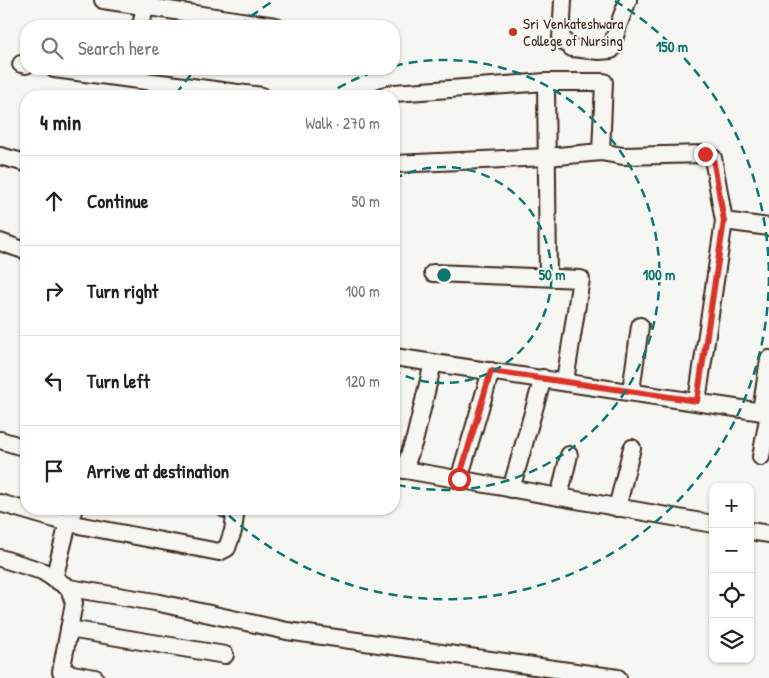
<!DOCTYPE html>
<html lang="en">
<head>
<meta charset="utf-8">
<style>
  :root { --surface:#fff; --page:#f6f6f6; --text:#222; --muted:#767676; --line:#e0e0e0 }
  body { margin:0; font-family:"Patrick Hand",sans-serif; background:var(--page); color:var(--text) }
  .controls { position:absolute; right:15px; bottom:15px; display:grid; overflow:hidden; border-radius:10px; box-shadow:0 1px 4px #0004 }
  .controls button { width:45px; height:45px; display:grid; place-items:center; padding:0; border:0; border-bottom:1px solid var(--line); background:var(--surface); color:var(--text); font:25px sans-serif }
  .stop { position:absolute; width:15px; height:15px; margin:-11px; border:4px solid #d93025; border-radius:50%; background:#fff }
  .stop.end { background:#d93025; border-color:#fff; box-shadow:0 1px 5px #0008 }
  .list { margin:0; padding:0; list-style:none }
  h2 { display:flex; justify-content:space-between; align-items:center; height:65px; margin:0; padding:0 20px; font-size:21px }
  h2 small { font-size:16px; font-weight:400; color:var(--muted) }
  .list li { display:grid; grid-template-columns:32px 1fr auto; gap:15px; align-items:center; box-sizing:border-box; height:90px; padding:0 20px; border-top:1px solid var(--line) }
  .list b { display:block; font-size:19px; white-space:nowrap }
  .list em { font-size:16px; font-style:normal; color:var(--muted) }
  .icon { flex:none; width:28px; height:28px; fill:none; stroke:currentColor; stroke-width:2; stroke-linecap:round; stroke-linejoin:round }
  .map { position:relative; flex:none; width:769px; height:678px; overflow:hidden }
  .search { position:absolute; background:var(--surface); box-shadow:0 1px 4px #0004; left:20px; top:20px; width:380px; height:55px; display:flex; align-items:center; gap:12px; box-sizing:border-box; padding:0 18px; border-radius:20px; color:var(--muted); font-size:19px }
  .panel { position:absolute; background:var(--surface); box-shadow:0 1px 4px #0004; left:20px; top:90px; width:380px; height:425px; border-radius:20px }
  .map>svg:first-child { display:block }
</style>
</head>
<body>
<div class="map">
<svg width="769" height="678" viewBox="0 0 769 678">
  <rect width="100%" height="100%" fill="#f6f6f2"/>
  <filter id="ink" filterUnits="userSpaceOnUse"><feTurbulence type="fractalNoise" baseFrequency=".02" numOctaves="2"/><feDisplacementMap in="SourceGraphic" scale="10" xChannelSelector="R" yChannelSelector="G"/><feConvolveMatrix kernelMatrix="1 2 1 2 8 2 1 2 1" color-interpolation-filters="sRGB"/></filter>
  <g filter="url(#ink)">
    <g fill="none" stroke-linecap="round" stroke-linejoin="round">
      <defs>
        <g id="minor">
          <polyline points="103,0 275,26"/>
          <polyline points="563,0 561,39 572,48 599,51 611,50 618,26 628,0"/>
          <polyline points="141,26 145,6"/>
          <polyline points="21,64 26,65"/>
          <polyline points="54,69 262,96"/>
          <polyline points="546,82 548,277"/>
          <polyline points="382,96 394,93 546,82 604,82 601,152"/>
          <polyline points="0,156 26,163"/>
          <polyline points="394,164 547,157 601,152 623,156 705,154 713,158 724,221 697,401"/>
          <polyline points="724,221 769,227"/>
          <polyline points="0,242 26,251"/>
          <polyline points="433,273 581,279 565,381"/>
          <polyline points="394,357 769,413"/>
          <polyline points="631,391 640,326"/>
          <polyline points="761,411 769,359"/>
          <polyline points="0,440 26,448"/>
          <polyline points="761,457 769,413"/>
          <polyline points="394,468 713,524"/>
          <polyline points="404,470 415,438 433,363"/>
          <polyline points="459,479 491,371"/>
          <polyline points="511,489 543,378"/>
          <polyline points="559,497 569,455"/>
          <polyline points="0,503 68,523 219,552 227,548 233,531 235,516 230,509 225,509"/>
          <polyline points="617,508 632,448"/>
          <polyline points="750,531 769,534"/>
          <polyline points="0,558 42,571 69,588 74,603 61,672 95,678"/>
          <polyline points="54,579 68,523 74,509"/>
          <polyline points="69,588 155,602 287,631 618,678"/>
          <polyline points="69,629 225,655"/>
        </g>
      </defs>
      <use href="#minor" stroke="#3b2a1e" stroke-width="20"/>
      <use href="#minor" stroke="#f6f6f2" stroke-width="16"/>
    </g>
  </g>
  <g fill="none" stroke-linecap="round" stroke-linejoin="round" filter="url(#ink)">
    <polyline stroke="#d93025" stroke-width="6" points="459,479 491,371 697,401 724,221 713,158 705,154"/>
  </g>
  <g fill="none" stroke="#0f766e" stroke-width="2.5" stroke-dasharray="9 6">
    <path d="M394 179A108 108 0 1 1 394 371"/>
    <path d="M325 96A215 215 0 0 1 383 69M394 66A215 215 0 1 1 394 484"/>
    <path d="M176 94A323 323 0 0 1 195 70M239 26A323 323 0 0 1 273 1M615 1A323 323 0 1 1 222 509"/>
  </g>
  <circle fill="#c8321e" stroke="#f6f6f2" stroke-width="2" cx="513" cy="32" r="5"/>
  <g text-anchor="middle" dominant-baseline="central" stroke-width="4" stroke-linejoin="round" paint-order="stroke">
    <g font-size="15" fill="#3b2a1e" stroke="#f6f6f2" text-anchor="start">
      <text x="523" y="23">Sri Venkateshwara<tspan x="523" dy="17">College of Nursing</tspan></text>
    </g>
  </g>
  <circle cx="444" cy="275" r="8" fill="#0f766e" stroke="#f6f6f2" stroke-width="2.5"/>
  <g font-size="15" text-anchor="middle" font-weight="bold" fill="#0f766e" stroke="#f6f6f2" stroke-width="4" stroke-linejoin="round" paint-order="stroke">
    <text x="672" y="52">150 m</text>
    <text x="552" y="280">50 m</text>
    <text x="659" y="280">100 m</text>
  </g>
</svg>
<div class="controls">
<button>+</button>
<button>−</button>
<button><svg class="icon" aria-label="locate" viewBox="0 0 24 24"><circle cx="12" cy="12" r="6"/><path d="M12 2v4M12 18v4M2 12h4M18 12h4"/></svg></button>
<button><svg class="icon" aria-label="layers" viewBox="0 0 24 24"><path d="M12 4l9 5-9 5-9-5zM3 14l9 5 9-5"/></svg></button>
</div>
<div class="stop" style="left:459px;top:479px"></div>
<div class="stop end" style="left:705px;top:154px"></div>
<div class="search"><svg class="icon" aria-label="search" viewBox="0 0 24 24"><circle cx="10" cy="10" r="6"/><path d="M15 15l6 6"/></svg>Search here</div>
<section class="panel">
<h2>4 min<small>Walk · 270 m</small></h2>
<ul class="list">
<li><svg class="icon" aria-label="ahead" viewBox="0 0 24 24"><path d="M12 20V5M6 11l6-6 6 6"/></svg><div><b>Continue</b></div><em>50 m</em></li>
<li><svg class="icon" aria-label="right" viewBox="0 0 24 24"><path d="M7 20v-9h11M14 6l5 5-5 5"/></svg><div><b>Turn right</b></div><em>100 m</em></li>
<li><svg class="icon" aria-label="left" viewBox="0 0 24 24"><path d="M17 20v-9H6M10 6l-5 5 5 5"/></svg><div><b>Turn left</b></div><em>120 m</em></li>
<li><svg class="icon" aria-label="arrive" viewBox="0 0 24 24"><path d="M6 21V4h12l-3 4 3 4H6"/></svg><div><b>Arrive at destination</b></div></li>
</ul>
</section>
</div>
</body>
</html>
